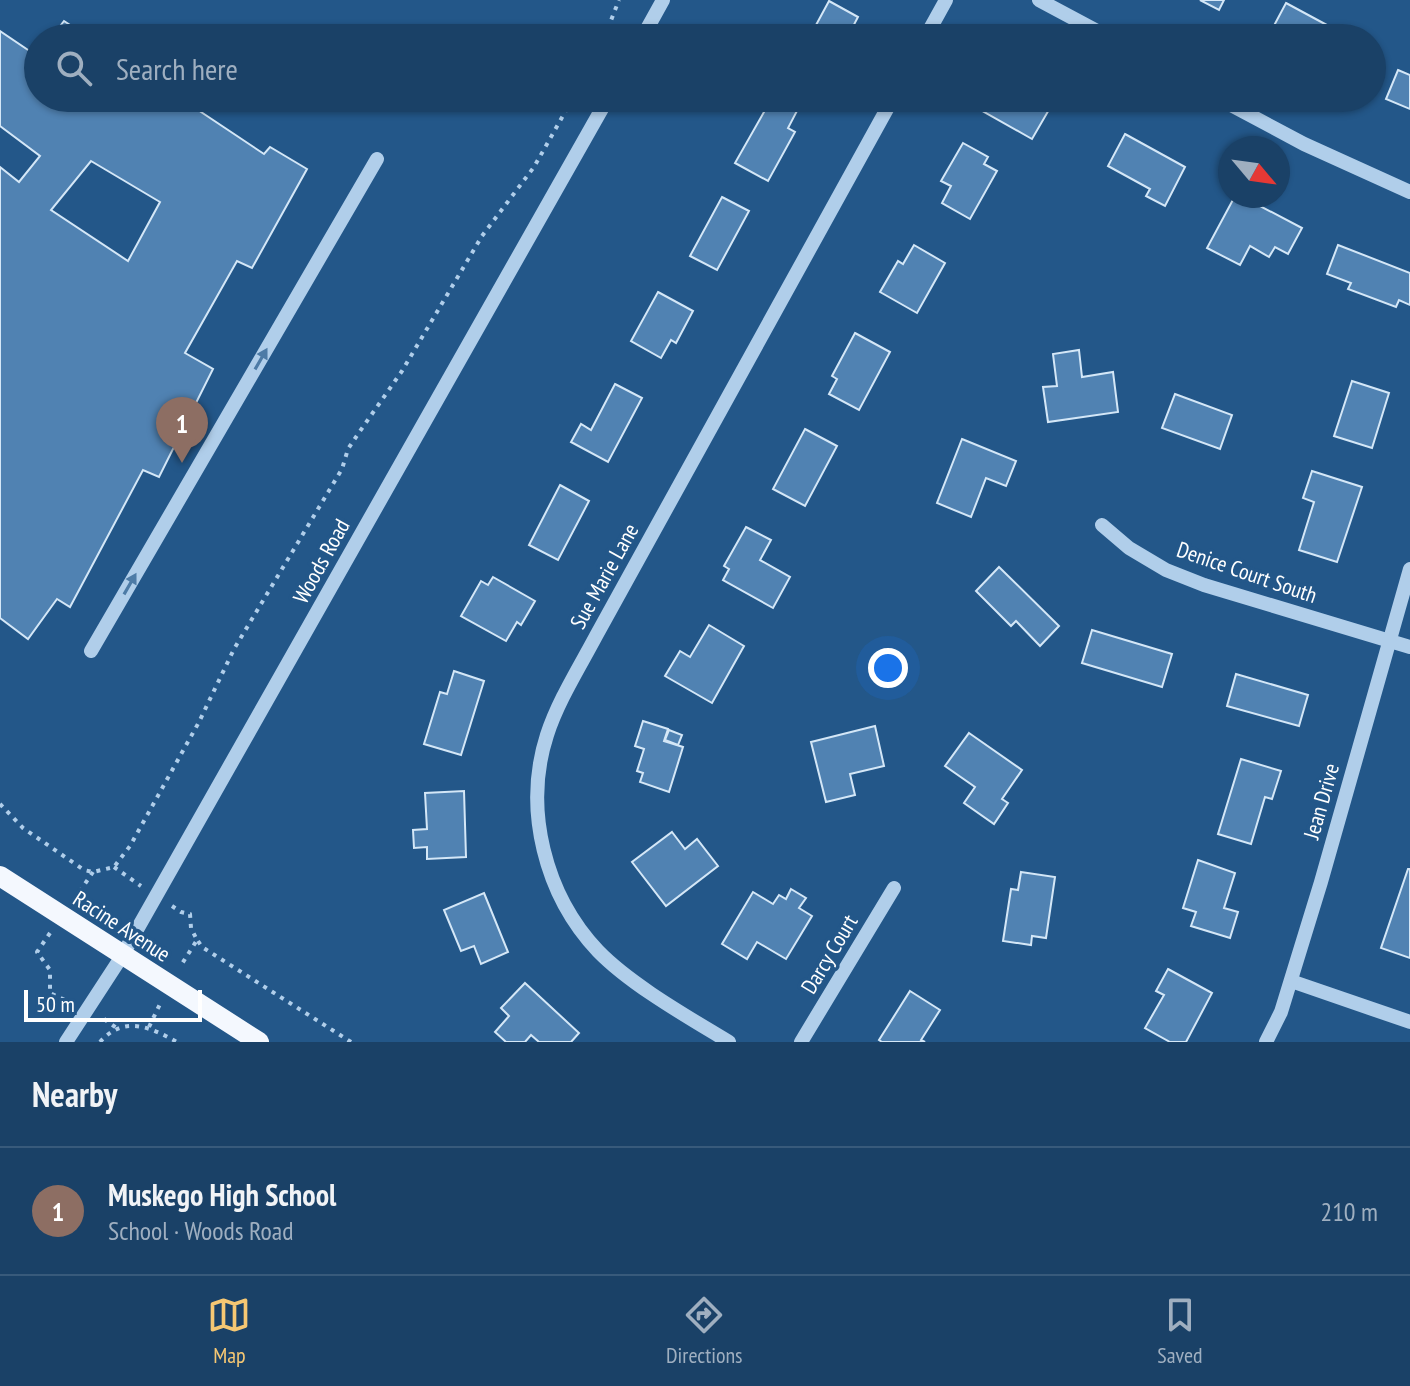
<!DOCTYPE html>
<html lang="en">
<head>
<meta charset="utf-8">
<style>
  :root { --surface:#1a4167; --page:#274c70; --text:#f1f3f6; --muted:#9fafc0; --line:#385a7b; --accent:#f5c773 }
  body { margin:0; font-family:"PT Sans Narrow",sans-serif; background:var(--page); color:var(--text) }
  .compass { position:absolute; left:1218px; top:136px; width:72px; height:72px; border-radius:50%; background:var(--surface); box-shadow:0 2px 6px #0004; rotate:119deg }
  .scale { position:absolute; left:24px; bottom:20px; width:178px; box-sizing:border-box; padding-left:8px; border:4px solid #fff; border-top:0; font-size:22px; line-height:28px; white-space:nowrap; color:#fff; -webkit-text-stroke:6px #235789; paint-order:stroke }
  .you { position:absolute; left:888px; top:668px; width:28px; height:28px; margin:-20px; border:6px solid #fff; border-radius:50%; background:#1a73e8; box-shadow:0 0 0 12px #1a73e833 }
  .badge { display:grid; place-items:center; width:52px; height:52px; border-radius:50%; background:var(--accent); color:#fff; font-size:26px; font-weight:700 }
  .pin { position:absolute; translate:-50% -66px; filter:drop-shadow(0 2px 4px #0008) }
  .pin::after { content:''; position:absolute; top:42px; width:28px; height:24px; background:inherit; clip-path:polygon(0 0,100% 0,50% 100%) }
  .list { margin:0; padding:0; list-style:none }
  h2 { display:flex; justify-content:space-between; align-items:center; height:104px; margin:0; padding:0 32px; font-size:34px }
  h2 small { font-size:26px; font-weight:400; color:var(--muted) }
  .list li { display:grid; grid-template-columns:52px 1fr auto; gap:24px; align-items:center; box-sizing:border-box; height:128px; padding:0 32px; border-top:2px solid var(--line) }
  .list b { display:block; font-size:30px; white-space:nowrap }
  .list p { margin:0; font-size:26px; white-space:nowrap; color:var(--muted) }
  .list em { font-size:26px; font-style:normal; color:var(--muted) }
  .icon { flex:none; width:44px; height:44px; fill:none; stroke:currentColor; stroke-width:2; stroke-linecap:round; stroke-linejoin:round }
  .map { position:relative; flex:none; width:1410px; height:1042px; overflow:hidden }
  .search { position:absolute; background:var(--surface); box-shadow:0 2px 6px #0004; left:24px; right:24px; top:24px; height:88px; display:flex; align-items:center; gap:20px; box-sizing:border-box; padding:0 28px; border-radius:44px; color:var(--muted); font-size:30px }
  .sheet { height:232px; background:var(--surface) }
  nav { display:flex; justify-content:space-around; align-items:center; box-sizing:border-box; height:112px; border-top:2px solid var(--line); background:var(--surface); font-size:22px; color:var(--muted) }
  nav a { display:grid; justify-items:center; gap:4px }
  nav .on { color:var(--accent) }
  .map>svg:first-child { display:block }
</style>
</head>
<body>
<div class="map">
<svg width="1410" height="1042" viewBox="0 0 1410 1042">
  <rect width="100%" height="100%" fill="#235789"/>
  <g fill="#5082b2" stroke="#d4e7f7" stroke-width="2" fill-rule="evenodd">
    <polygon points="1200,0 1224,0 1219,10"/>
    <polygon points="829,1 858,17 847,38 809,38"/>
    <polygon points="1286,3 1338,31 1334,38 1268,37"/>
    <polygon points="64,21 90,38 51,38"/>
    <path d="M0,31L37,56L38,55V98H180L264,154L270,147L307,169L252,268L237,261L185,353L213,369L159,477L143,470L70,607L57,599L28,639L0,618V167L19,182L40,156L0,126ZM91,161L160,202L128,261L51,210Z"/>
    <polygon points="1398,70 1410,75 1410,109 1386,99"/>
    <polygon points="772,98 779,98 798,109 788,128 795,132 768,181 735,163"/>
    <polygon points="985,98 1032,98 1050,108 1032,139 979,109"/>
    <polygon points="1125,134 1185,167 1165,206 1146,196 1150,189 1108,166"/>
    <polygon points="963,143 988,157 984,164 997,171 970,219 942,203 951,186 941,181"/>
    <polygon points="1235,196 1241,196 1302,228 1288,254 1275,247 1269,257 1250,246 1240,265 1207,248"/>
    <polygon points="722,197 749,211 717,270 690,256"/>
    <polygon points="914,245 945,263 917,313 880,292 898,261 903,264"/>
    <polygon points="1338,245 1410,273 1410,305 1399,300 1396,307 1348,289 1351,283 1327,274"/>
    <polygon points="658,292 693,311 676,343 671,340 661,358 631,341"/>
    <polygon points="855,333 890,352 859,410 829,394 837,379 832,376"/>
    <polygon points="1079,350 1082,377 1113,372 1118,412 1048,422 1043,387 1057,386 1053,354"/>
    <polygon points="1352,381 1389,393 1372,448 1334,436"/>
    <polygon points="615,384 642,398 608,462 571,442 581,424 591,430"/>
    <polygon points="1175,394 1232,415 1220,449 1162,428"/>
    <polygon points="805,429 837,446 805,506 773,489"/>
    <polygon points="962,439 1016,461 1006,486 986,478 971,517 937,503"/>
    <polygon points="1312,471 1362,487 1337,562 1299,550 1314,502 1303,498"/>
    <polygon points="560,485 589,501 558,560 529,545"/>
    <polygon points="746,527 771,540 760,560 790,577 773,608 723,580 729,569 724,566"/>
    <polygon points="999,567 1059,626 1040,646 1016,621 1011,626 976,591"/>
    <polygon points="493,577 535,601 521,625 517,622 506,641 461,616 481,581 488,585"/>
    <polygon points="709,625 744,646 712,703 665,676 680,651 690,657"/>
    <polygon points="1092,630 1172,654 1162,687 1082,663"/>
    <polygon points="454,671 484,681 461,755 424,744 440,692 447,694"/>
    <polygon points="1236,674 1308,695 1299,726 1227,706"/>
    <polygon points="643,721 668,729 664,741 683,747 669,792 640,782 643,773 637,771 644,749 635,746"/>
    <polygon points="875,726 884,766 850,774 855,795 826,802 811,742"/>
    <polygon points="669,730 682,735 678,745 665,740"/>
    <polygon points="969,733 1022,770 1002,799 1008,803 994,824 964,803 975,787 945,766"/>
    <polygon points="1241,759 1281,771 1272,799 1265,797 1251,844 1218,834"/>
    <polygon points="464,791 466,857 427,859 427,847 414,848 413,830 427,829 425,793"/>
    <polygon points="672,832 685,849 697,839 718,866 666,906 632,862"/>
    <polygon points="1198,860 1235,873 1224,908 1238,912 1230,938 1191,926 1196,912 1183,908"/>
    <polygon points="1408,869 1410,869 1410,958 1381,948"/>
    <polygon points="1021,872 1055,877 1046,938 1032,936 1031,945 1003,941 1011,889 1018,890"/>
    <polygon points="791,889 806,898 799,908 812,916 786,959 757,942 747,959 722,944 753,892 773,904 779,895 786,899"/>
    <polygon points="484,893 508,952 481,964 474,946 461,951 444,910"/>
    <polygon points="1168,969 1212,993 1186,1042 1170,1042 1145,1028 1164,995 1156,991"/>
    <polygon points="525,983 579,1033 571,1042 539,1042 531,1035 525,1042 506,1042 495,1032 509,1016 501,1008"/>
    <polygon points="910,991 940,1010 921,1040 925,1042 882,1042 879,1040"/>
  </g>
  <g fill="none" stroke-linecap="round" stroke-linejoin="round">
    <g stroke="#b0ceea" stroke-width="4" stroke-dasharray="4 6" stroke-linecap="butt">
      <polyline points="604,38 619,0"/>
      <polyline points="0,804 23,828 84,870 93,872 114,867 130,846 199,722 234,649 342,469 348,449 358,434 402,371 482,236 534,167 573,98"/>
      <polyline points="114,867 141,886"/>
      <polyline points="74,900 93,872"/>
      <polyline points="172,906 181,912 190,914 191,928 197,940 180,967"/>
      <polyline points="50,933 37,952 50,970 50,993 71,1003"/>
      <polyline points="198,941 202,947 351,1042"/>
      <polyline points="104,1019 118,1029"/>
      <polyline points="149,1027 161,1002"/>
      <path d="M100,1042C124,1015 150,1027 177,1042"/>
    </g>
    <g stroke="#b0ceea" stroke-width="14">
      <polyline points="1039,0 1110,38"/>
      <polyline points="642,38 663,0"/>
      <polyline points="925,38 946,0"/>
      <polyline points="1218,98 1304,144 1410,192"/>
      <polyline points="1102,525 1129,548 1166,570 1204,585 1410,647"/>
      <polyline points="91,651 377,159"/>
      <polyline points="1291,981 1410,1022"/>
      <polyline points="66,1042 122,956 608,98"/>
      <path d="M729,1042C688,1017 631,985 598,951C545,895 523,809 547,735C558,701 579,668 596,636L893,98"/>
      <polyline points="801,1042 894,888"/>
      <polyline points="1266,1042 1281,1012 1321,882 1410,569"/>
    </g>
    <polyline stroke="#f4f8fe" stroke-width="20" points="0,876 259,1042"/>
  </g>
  <defs><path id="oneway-solid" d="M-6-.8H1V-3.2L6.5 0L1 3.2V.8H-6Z" transform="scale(2)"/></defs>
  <g fill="#4d7ba6">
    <use href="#oneway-solid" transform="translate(261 359) rotate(-60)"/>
    <use href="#oneway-solid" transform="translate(130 584) rotate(-60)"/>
  </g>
  <g text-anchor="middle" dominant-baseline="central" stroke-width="7" stroke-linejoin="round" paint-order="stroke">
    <g font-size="22" fill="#fff" stroke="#235789">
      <text transform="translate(321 561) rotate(-61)">Woods Road</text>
      <text transform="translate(1247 572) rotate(19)">Denice Court South</text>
      <text transform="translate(604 576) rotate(-61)">Sue Marie Lane</text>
      <text transform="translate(1321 801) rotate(-74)">Jean Drive</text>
      <text transform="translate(122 926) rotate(33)">Racine Avenue</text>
      <text transform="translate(829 954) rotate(-59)">Darcy Court</text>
    </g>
  </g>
</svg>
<svg class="compass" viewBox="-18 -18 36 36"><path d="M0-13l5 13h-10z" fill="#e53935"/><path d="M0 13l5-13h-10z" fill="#9fafc0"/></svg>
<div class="scale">50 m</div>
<div class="you"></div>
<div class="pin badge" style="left:182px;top:463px;background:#8d6e63">1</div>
<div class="search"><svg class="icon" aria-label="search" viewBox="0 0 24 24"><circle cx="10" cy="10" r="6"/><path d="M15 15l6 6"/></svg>Search here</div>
</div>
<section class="sheet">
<h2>Nearby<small></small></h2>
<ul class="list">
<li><span class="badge" style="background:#8d6e63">1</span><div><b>Muskego High School</b><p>School · Woods Road</p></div><em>210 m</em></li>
</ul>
</section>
<nav>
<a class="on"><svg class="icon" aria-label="map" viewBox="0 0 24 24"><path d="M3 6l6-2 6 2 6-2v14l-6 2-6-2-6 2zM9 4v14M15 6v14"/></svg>Map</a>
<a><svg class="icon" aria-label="directions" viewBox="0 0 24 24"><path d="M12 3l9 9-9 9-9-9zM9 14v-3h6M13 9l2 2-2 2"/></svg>Directions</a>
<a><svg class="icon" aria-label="saved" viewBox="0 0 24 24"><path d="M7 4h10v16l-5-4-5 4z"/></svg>Saved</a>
</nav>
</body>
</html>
